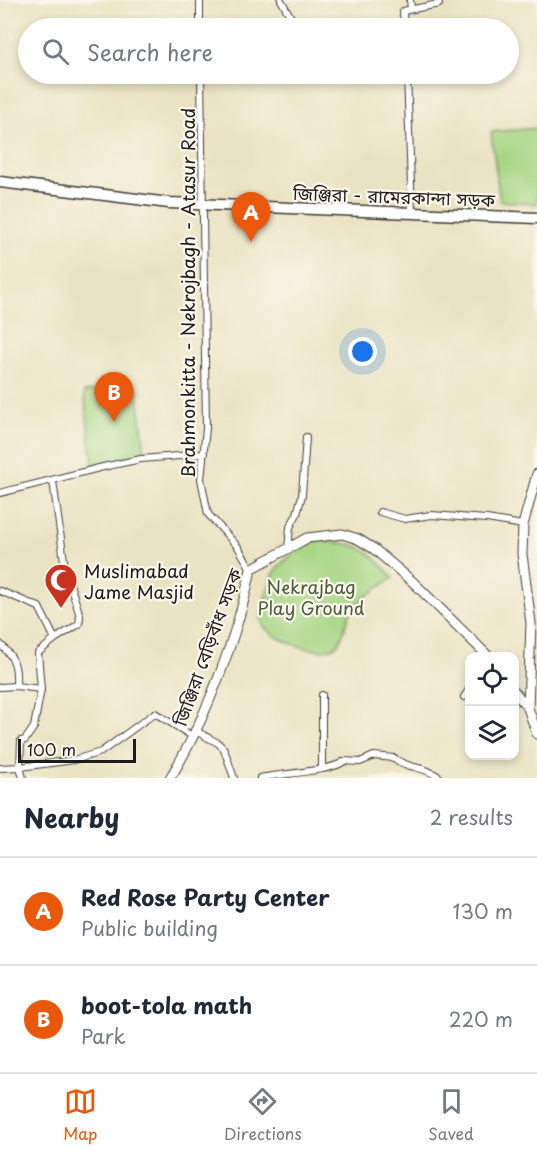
<!DOCTYPE html>
<html lang="en">
<head>
<meta charset="utf-8">
<style>
  :root { --surface:#fff; --page:#f2f2f3; --text:#1f2937; --muted:#747a83; --line:#e0e1e3; --accent:#ea580c }
  body { margin:0; font-family:"Playpen Sans","Noto Sans Bengali",sans-serif; background:var(--page); color:var(--text) }
  .controls { position:absolute; right:18px; bottom:18px; display:grid; overflow:hidden; border-radius:12px; box-shadow:0 3px 9px #0003 }
  .controls button { width:54px; height:54px; display:grid; place-items:center; padding:0; border:0; border-bottom:2px solid var(--line); background:var(--surface); color:var(--text); font:30px sans-serif }
  .scale { position:absolute; left:18px; bottom:15px; width:118px; box-sizing:border-box; padding-left:6px; border:3px solid #1c1c1c; border-top:0; font-size:16px; line-height:21px; white-space:nowrap; color:#1c1c1c; -webkit-text-stroke:4px #fbf7ec; paint-order:stroke }
  .you { position:absolute; left:363px; top:352px; width:21px; height:21px; margin:-15px; border:4px solid #fff; border-radius:50%; background:#1a73e8; box-shadow:0 0 0 9px #1a73e833 }
  .badge { display:grid; place-items:center; width:39px; height:39px; border-radius:50%; background:var(--accent); color:#fff; font-size:20px; font-weight:700 }
  .pin { position:absolute; translate:-50% -50px; filter:drop-shadow(0 2px 3px #0008) }
  .pin::after { content:''; position:absolute; top:32px; width:21px; height:18px; background:inherit; clip-path:polygon(0 0,100% 0,50% 100%) }
  .list { margin:0; padding:0; list-style:none }
  h2 { display:flex; justify-content:space-between; align-items:center; height:78px; margin:0; padding:0 24px; font-size:26px }
  h2 small { font-size:20px; font-weight:400; color:var(--muted) }
  .list li { display:grid; grid-template-columns:39px 1fr auto; gap:18px; align-items:center; box-sizing:border-box; height:108px; padding:0 24px; border-top:2px solid var(--line) }
  .list b { display:block; font-size:22px; white-space:nowrap }
  .list p { margin:0; font-size:20px; white-space:nowrap; color:var(--muted) }
  .list em { font-size:20px; font-style:normal; color:var(--muted) }
  .icon { flex:none; width:33px; height:33px; fill:none; stroke:currentColor; stroke-width:2; stroke-linecap:round; stroke-linejoin:round }
  .map { position:relative; flex:none; width:537px; height:778px; overflow:hidden }
  .search { position:absolute; background:var(--surface); box-shadow:0 3px 9px #0003; left:18px; right:18px; top:18px; height:66px; display:flex; align-items:center; gap:15px; box-sizing:border-box; padding:0 21px; border-radius:33px; color:var(--muted); font-size:22px }
  .sheet { height:294px; background:var(--surface) }
  nav { display:flex; justify-content:space-around; align-items:center; box-sizing:border-box; height:84px; border-top:2px solid var(--line); background:var(--surface); font-size:16px; color:var(--muted) }
  nav a { display:grid; justify-items:center; gap:3px }
  nav .on { color:var(--accent) }
  .map>svg:first-child { display:block }
</style>
</head>
<body>
<div class="map">
<svg width="537" height="778" viewBox="0 0 537 778">
  <rect width="100%" height="100%" fill="#fbf7ec"/>
  <filter id="ink" filterUnits="userSpaceOnUse"><feTurbulence type="fractalNoise" baseFrequency=".0167" numOctaves="2"/><feDisplacementMap in="SourceGraphic" scale="12" xChannelSelector="R" yChannelSelector="G"/><feConvolveMatrix kernelMatrix="1 2 1 2 8 2 1 2 1" color-interpolation-filters="sRGB"/></filter>
  <filter id="wash" filterUnits="userSpaceOnUse"><feTurbulence type="fractalNoise" baseFrequency=".008" numOctaves="4" result="noise"/><feDisplacementMap in="SourceGraphic" scale="24" xChannelSelector="R" yChannelSelector="G"/><feGaussianBlur stdDeviation="1.35" result="paint"/><feColorMatrix in="noise" values="0 0 0 0 0 0 0 0 0 0 0 0 0 0 0 0 0 1.4 0 .05"/><feComposite in="paint" operator="in"/></filter>
  <g filter="url(#wash)">
    <rect width="100%" height="100%" fill="#eae3c3"/>
    <g fill="#a7d684" stroke="#627950" stroke-width="1.5">
      <polygon points="537,128 537,204 500,201 491,132"/>
      <polygon points="137,387 145,453 93,465 84,392"/>
      <path d="M316,541C358,543 366,545 393,578C380,587 363,596 353,609C345,619 344,639 336,646C320,658 269,640 262,623C258,615 272,574 278,567C288,556 303,548 316,541Z"/>
    </g>
  </g>
  <g filter="url(#ink)">
    <g fill="none" stroke-linecap="round" stroke-linejoin="round">
      <defs>
        <g id="street">
          <polyline points="200,0 200,28"/>
          <polyline points="281,0 297,28"/>
          <polyline points="410,0 411,9"/>
          <polyline points="173,28 200,25"/>
          <polyline points="404,28 403,11 439,4 439,0"/>
          <polyline points="201,74 206,428 201,479 208,514 238,547 251,569"/>
          <polyline points="323,74 325,78 370,74"/>
          <polyline points="407,74 412,213"/>
          <polyline points="0,493 103,467 141,459 204,454"/>
          <polyline points="380,512 405,519 431,515 487,519 523,525"/>
          <polyline points="288,549 290,527 297,514 302,495 306,437"/>
          <polyline points="0,591 39,607 55,639 79,624 80,616 65,568 53,481"/>
          <path d="M0,644C15,658 17,666 16,686"/>
          <polyline points="0,687 16,686 41,689 38,653 55,639"/>
          <polyline points="464,697 470,688"/>
          <polyline points="194,730 218,743 224,749 234,778"/>
          <polyline points="0,768 20,767 21,741 25,740 34,727 41,689"/>
          <polyline points="322,769 322,695"/>
          <polyline points="23,778 20,767 74,760 101,752 155,713 192,736"/>
          <path d="M260,778C278,774 335,771 344,761L360,762L374,756L394,758C406,769 427,766 440,778"/>
        </g>
        <g id="secondary">
          <polyline points="514,691 528,708 537,734"/>
          <polyline points="528,708 531,623 522,554 523,525 537,474"/>
          <path d="M170,778C205,722 238,634 251,569L307,538L342,534L358,539L374,549L413,582L488,656"/>
        </g>
        <polyline id="primary" points="0,182 169,203 537,218"/>
      </defs>
      <use href="#street" stroke="#3b3a35" stroke-width="8"/>
      <use href="#secondary" stroke="#3b3a35" stroke-width="11"/>
      <use href="#primary" stroke="#3b3a35" stroke-width="13"/>
      <use href="#street" stroke="#fff" stroke-width="6"/>
      <use href="#secondary" stroke="#fff" stroke-width="9"/>
      <use href="#primary" stroke="#fff" stroke-width="10"/>
    </g>
  </g>
  <defs>
    <symbol id="mosque-pin" viewBox="-11 -11 22 30"><path d="M0 17L-7.5 6A9.5 9.5 0 1 1 7.5 6Z" fill="#c8321e" stroke="#fbf7ec"/><path d="M3.5-4.9A6 6 0 1 0 3.5 4.9A5 5 0 1 1 3.5-4.9Z" fill="#fff"/></symbol>
  </defs>
  <g fill-rule="evenodd">
    <use href="#mosque-pin" x="42" y="561" width="38" height="52"/>
  </g>
  <g text-anchor="middle" dominant-baseline="central" stroke-width="4.5" stroke-linejoin="round" paint-order="stroke">
    <g font-size="18" fill="#1c1c1c" stroke="#fbf7ec">
      <text transform="translate(394 196) rotate(2)">জিঞ্জিরা - রামেরকান্দা সড়ক</text>
      <text transform="translate(187 293) rotate(-90)">Brahmonkitta - Nekrojbagh - Atasur Road</text>
      <text transform="translate(207 647) rotate(-70)">জিঞ্জিরা বেড়িবাঁধ সড়ক</text>
    </g>
    <g font-size="18" fill="#1c1c1c" stroke="#fbf7ec" text-anchor="start">
      <text x="84" y="570">Muslimabad<tspan x="84" dy="21">Jame Masjid</tspan></text>
    </g>
    <g font-size="18" fill="#4d5d40" stroke="#fbf7ec">
      <text x="311" y="586">Nekrajbag<tspan x="311" dy="21">Play Ground</tspan></text>
    </g>
  </g>
</svg>
<div class="controls">
<button><svg class="icon" aria-label="locate" viewBox="0 0 24 24"><circle cx="12" cy="12" r="6"/><path d="M12 2v4M12 18v4M2 12h4M18 12h4"/></svg></button>
<button><svg class="icon" aria-label="layers" viewBox="0 0 24 24"><path d="M12 4l9 5-9 5-9-5zM3 14l9 5 9-5"/></svg></button>
</div>
<div class="scale">100 m</div>
<div class="you"></div>
<div class="pin badge" style="left:251px;top:242px">A</div>
<div class="pin badge" style="left:114px;top:422px">B</div>
<div class="search"><svg class="icon" aria-label="search" viewBox="0 0 24 24"><circle cx="10" cy="10" r="6"/><path d="M15 15l6 6"/></svg>Search here</div>
</div>
<section class="sheet">
<h2>Nearby<small>2 results</small></h2>
<ul class="list">
<li><span class="badge">A</span><div><b>Red Rose Party Center</b><p>Public building</p></div><em>130 m</em></li>
<li><span class="badge">B</span><div><b>boot-tola math</b><p>Park</p></div><em>220 m</em></li>
</ul>
</section>
<nav>
<a class="on"><svg class="icon" aria-label="map" viewBox="0 0 24 24"><path d="M3 6l6-2 6 2 6-2v14l-6 2-6-2-6 2zM9 4v14M15 6v14"/></svg>Map</a>
<a><svg class="icon" aria-label="directions" viewBox="0 0 24 24"><path d="M12 3l9 9-9 9-9-9zM9 14v-3h6M13 9l2 2-2 2"/></svg>Directions</a>
<a><svg class="icon" aria-label="saved" viewBox="0 0 24 24"><path d="M7 4h10v16l-5-4-5 4z"/></svg>Saved</a>
</nav>
</body>
</html>
